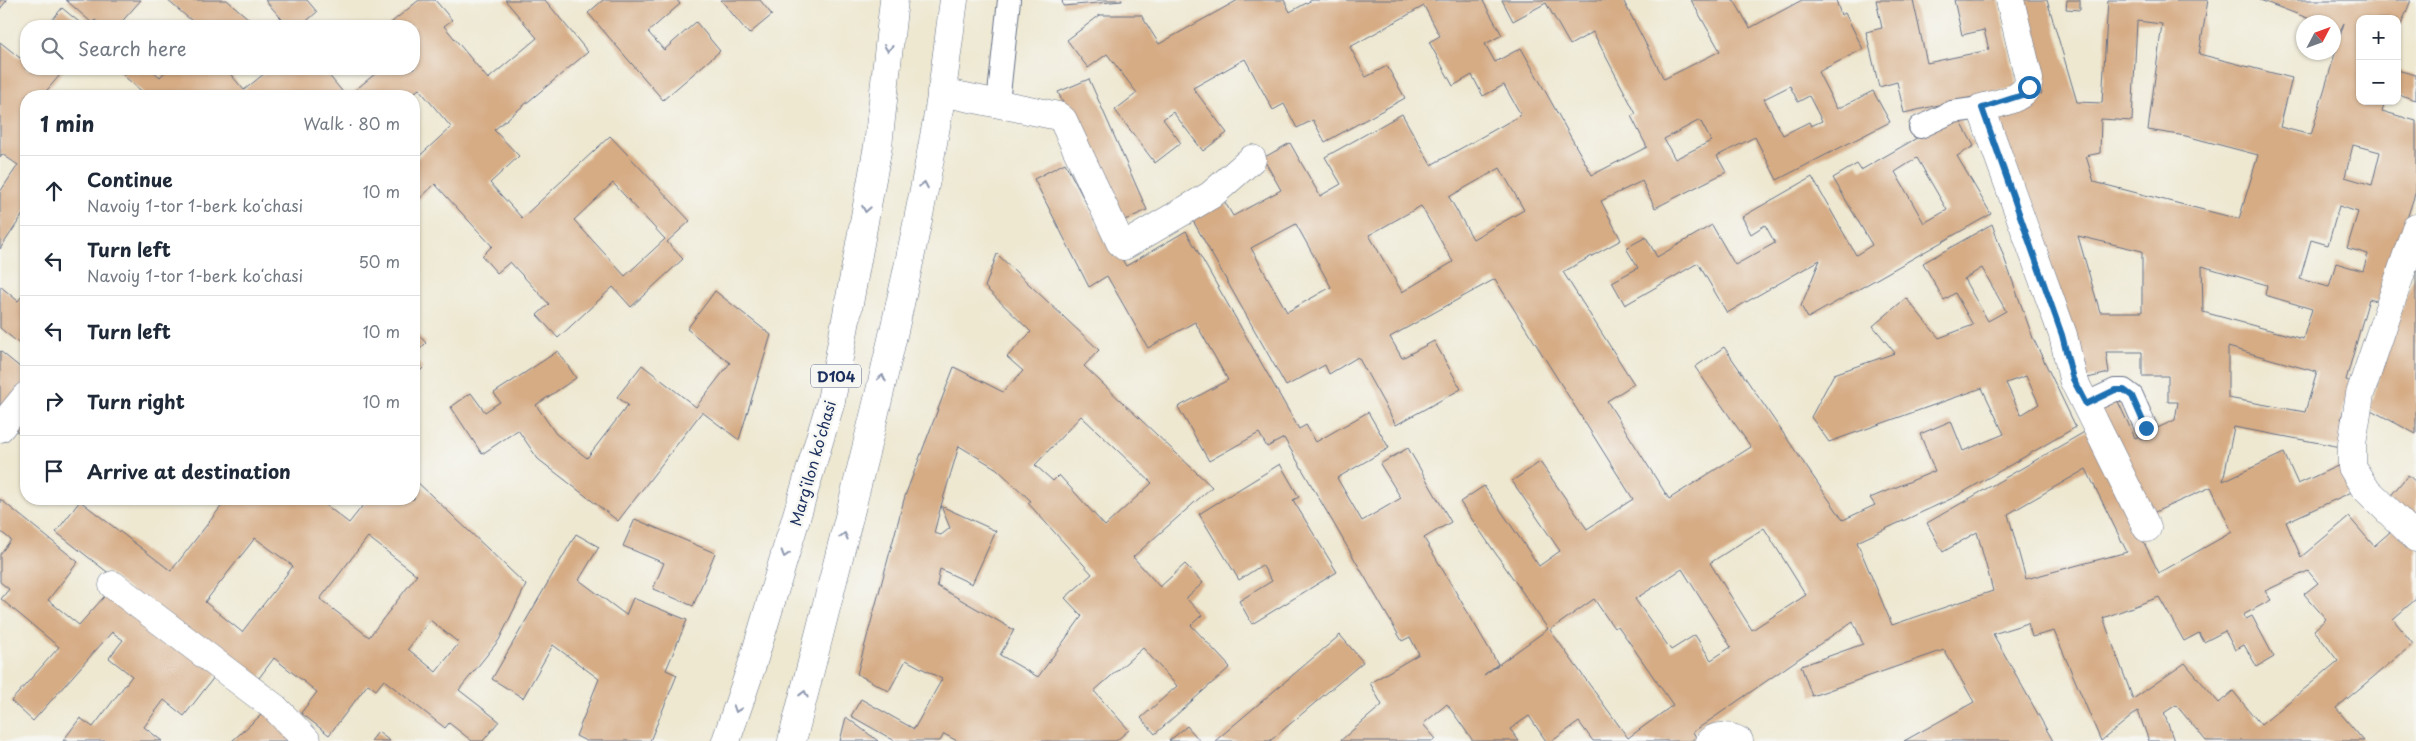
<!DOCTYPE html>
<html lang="en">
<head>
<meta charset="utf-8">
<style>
  :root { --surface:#fff; --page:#f2f2f3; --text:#1f2937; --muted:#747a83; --line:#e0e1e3 }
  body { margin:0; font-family:"Playpen Sans",sans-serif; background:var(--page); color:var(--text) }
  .controls { position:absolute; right:15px; top:15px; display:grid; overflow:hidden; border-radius:10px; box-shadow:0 1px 4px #0004 }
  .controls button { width:45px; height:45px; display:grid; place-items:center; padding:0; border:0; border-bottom:1px solid var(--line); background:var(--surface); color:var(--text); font:25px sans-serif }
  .compass { position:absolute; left:2296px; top:15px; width:45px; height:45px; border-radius:50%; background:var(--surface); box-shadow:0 1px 4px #0004; rotate:49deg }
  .stop { position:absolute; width:15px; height:15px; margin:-11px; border:4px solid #1f6fb2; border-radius:50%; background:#fff }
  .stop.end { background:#1f6fb2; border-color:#fff; box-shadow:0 1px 5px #0008 }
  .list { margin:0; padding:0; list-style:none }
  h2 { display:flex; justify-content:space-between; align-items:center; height:65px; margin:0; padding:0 20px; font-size:21px }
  h2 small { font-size:16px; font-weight:400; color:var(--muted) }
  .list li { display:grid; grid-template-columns:32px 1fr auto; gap:15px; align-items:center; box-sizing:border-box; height:70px; padding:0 20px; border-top:1px solid var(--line) }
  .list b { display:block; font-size:19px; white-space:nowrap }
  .list p { margin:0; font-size:16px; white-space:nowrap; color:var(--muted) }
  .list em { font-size:16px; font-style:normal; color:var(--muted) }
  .icon { flex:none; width:28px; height:28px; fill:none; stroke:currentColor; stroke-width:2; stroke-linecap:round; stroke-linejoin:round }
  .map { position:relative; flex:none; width:2416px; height:741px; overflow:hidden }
  .search { position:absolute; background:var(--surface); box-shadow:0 1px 4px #0004; left:20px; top:20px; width:400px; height:55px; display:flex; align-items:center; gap:12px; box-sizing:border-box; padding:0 18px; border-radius:20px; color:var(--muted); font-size:19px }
  .panel { position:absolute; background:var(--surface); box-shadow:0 1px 4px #0004; left:20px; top:90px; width:400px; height:415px; border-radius:20px }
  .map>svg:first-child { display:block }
</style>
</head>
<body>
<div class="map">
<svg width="2416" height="741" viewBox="0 0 2416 741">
  <rect width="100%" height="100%" fill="#f6f6f2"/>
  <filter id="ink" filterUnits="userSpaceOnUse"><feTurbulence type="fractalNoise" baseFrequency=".02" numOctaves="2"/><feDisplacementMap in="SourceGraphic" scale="10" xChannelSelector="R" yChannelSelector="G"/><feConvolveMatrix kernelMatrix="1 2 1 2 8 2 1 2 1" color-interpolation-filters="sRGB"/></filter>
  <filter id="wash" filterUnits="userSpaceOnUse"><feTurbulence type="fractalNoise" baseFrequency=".0096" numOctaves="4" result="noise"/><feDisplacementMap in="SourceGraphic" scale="20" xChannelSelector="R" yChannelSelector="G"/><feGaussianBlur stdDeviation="1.12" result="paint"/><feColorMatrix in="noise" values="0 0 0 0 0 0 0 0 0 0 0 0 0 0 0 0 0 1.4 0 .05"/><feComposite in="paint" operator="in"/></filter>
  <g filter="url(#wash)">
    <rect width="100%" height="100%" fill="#eee8d1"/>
    <g id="blocks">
      <g fill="#d6ac85" fill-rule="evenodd">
        <polygon points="0,0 7,0 0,9"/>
        <polygon points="66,0 141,0 118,26 102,26 95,20 92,23"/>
        <polygon points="167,0 227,0 257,26 198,26"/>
        <polygon points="265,0 307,0 317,12 301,26 288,26"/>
        <path d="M419,0H435L452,20L444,26L488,79L537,38L505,0H545L588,52L494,130L519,156L490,183L522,218L610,136L690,221L667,242L683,259L631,307L613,287L558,338L537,315L549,304L510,262L497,273L482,256L492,246L435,184L414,204V161L451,127L419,89L410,96H348L381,69H414V26H387ZM613,183L665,239L625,276L574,220Z"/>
        <polygon points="603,0 677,0 680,4 648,32 664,50 696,22 720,51 663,100 588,13"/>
        <polygon points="721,0 760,0 772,15 749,34"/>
        <polygon points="1062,0 1122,0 1122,1 1063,6"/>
        <path d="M1238,0H1284L1290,12L1312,0H1485L1483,1L1502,35L1485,44L1495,62L1521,48L1592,175L1647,147L1631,116L1636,114L1593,32L1570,45L1546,3L1513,21L1502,0H1623L1664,79L1720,51L1691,0H1734L1750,28L1802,0H1836L1841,15L1845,13L1863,49L1818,72L1837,109L1873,91L1890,122L1777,180L1755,137L1717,156L1726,172L1655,208L1642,181L1601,201L1621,240L1563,272L1634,384L1607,401L1669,499L1751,447L1695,367L1724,347L1843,520L1875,505L1870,498L1935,471L1920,434L1951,421L1963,451L2004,434L1982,388L1829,442L1811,417L1834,374L1895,353L1873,326L1906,298L1939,338L1973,325L1955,293L1944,300L1923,263L1992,224L2033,338L2076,427L1955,497L1857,542L1892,625L1993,591L1977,532L1943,552L1927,523L2088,430L2159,573L2232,532L2211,487L2146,516L2094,403L2114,393L2135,438L2175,420L2178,402H2168V376H2142V352H2106L2109,373L2079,380L1994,108L2042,94L2015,0H2047L2077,102L2102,103L2108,0H2208L2199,54L2292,78L2280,127L2311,135L2344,23L2340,31L2334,28V22H2318L2260,0H2411L2397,35V19H2360V101H2385L2382,111L2416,121V191L2380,302L2369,299L2362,323L2346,380L2351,382L2341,419L2346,420L2341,447L2234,427L2223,481L2284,453L2298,484L2342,464L2354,491L2286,522L2301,557L2349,517L2374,546L2398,525L2416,546V599L2393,619L2413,644L2336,708L2364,741H2206L2176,705L2164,713L2174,741H2149L2138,711L2101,741L2054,631L2032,637L2028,623L1993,634L2053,741H1904L1974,702L1944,650L1812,696L1801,666L1863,644L1853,621L1693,732L1696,737L1691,741H1593L1579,722L1552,741H1546L1529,716L1510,729L1519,741H1473L1447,704L1423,724L1436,739L1433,741H1340L1382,705L1370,683L1419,654L1410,637L1402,641L1284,438L1267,447L1259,433L1209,461L1178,407L1228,380L1195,322L1148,348L1107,276L1089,287L1034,179L1065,163L1111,250L1115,247L1126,266L1186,231L1299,429L1306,425L1316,442L1368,412L1389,448L1337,478L1362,521L1401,498L1380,464L1408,448L1451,522L1424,538L1498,664L1484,675L1548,629L1460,502L1484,486L1539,566L1560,551L1512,481L1540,462L1587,529L1633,499L1495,279L1390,337L1402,358L1434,341L1461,389L1396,425L1358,357L1329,374L1325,365L1286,386L1188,212L1220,194L1233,216L1281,190L1263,158L1290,143L1320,196L1341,184L1325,157L1402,114L1431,165L1521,115L1504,85L1483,96L1472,75L1453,86L1429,42L1440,36L1424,6L1350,47L1366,77L1387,66L1405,98L1325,142L1313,120L1297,128L1284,104L1273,110L1245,59L1193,88L1227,133L1203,151L1173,112L1163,119L1181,143L1155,163L1115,110L1137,93L1107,54L1088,68L1067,40L1100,15H1141L1159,44ZM2137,21L2162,24L2148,130L2186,136L2258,155L2239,219L2094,182L2086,156L2100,153L2101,119L2132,121ZM1790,86L1798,102L1809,96L1822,121L1811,126L1809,122L1783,135L1764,99ZM1700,120L1711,141L1675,159L1664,139ZM2353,145L2380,152L2372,185L2345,177ZM1500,168L1524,210L1473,239L1449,197ZM1421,206L1453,262L1402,292L1369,235ZM2339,206L2358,212L2347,248L2368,254L2363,271L2336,263L2329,287L2300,279L2311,240L2328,245ZM1296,224L1331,287L1287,312L1251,248ZM2078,236L2142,251V312H2100ZM2202,266L2267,285L2265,295L2312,309L2303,339L2203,312ZM1982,268L2006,311L1988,321L1964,279ZM2228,347L2317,372L2305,412L2228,398ZM2026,376L2039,404L2021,415L2006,383ZM2086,469L2127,552L2026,579L2008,514ZM1764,528L1806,595L1752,630L1710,563ZM1682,569L1731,647L1711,660L1695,635L1671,650L1635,599ZM2308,571L2318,583L2304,594L2326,619L2314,630L2338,661L2261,725L2233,691L2219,703L2185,663L2133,699L2103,618L2159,597L2184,641L2199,633L2204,642L2225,631L2235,650L2244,645L2257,667L2274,657L2252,616L2246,619L2243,615L2271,600L2265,591ZM1594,599L1614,628L1618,626L1673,705L1628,738L1550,630Z"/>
        <polygon points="1876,0 1913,0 1927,63 1989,50 1984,30 1962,35 1954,0 1998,0 2017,87 1904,113 1897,82 1879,87 1866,32 1882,28"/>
        <polygon points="2067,0 2080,0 2080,10 2066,9"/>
        <polygon points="62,8 84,26 47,26"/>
        <polygon points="0,42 20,58 26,51 26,69 65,69 42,96 26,96 26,118 22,125 26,128 26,210 0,249 0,192 18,165 2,154 0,157"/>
        <polygon points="116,69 151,69 160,77 168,69 226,69 244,90 270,69 335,69 328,74 346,96 310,96 307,92 302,96 147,96"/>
        <polygon points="2397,70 2416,75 2416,100 2397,94"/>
        <polygon points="1089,79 1147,210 1116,224 1058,92"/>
        <path d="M1957,115L1974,146L1957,156L1991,214L1808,318L1801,306L1820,260L1727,313L1698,263L1625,305L1612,282L1638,268L1626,248L1646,237L1657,257L1712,225L1735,265L1775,243L1765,225L1751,234L1742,217L1812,177L1856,255L1872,245L1833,178L1857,164L1861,170ZM1917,158L1947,210L1924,223L1895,172Z"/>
        <path d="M997,254L1099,350L1084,366L1212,487L1133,557L1160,587L1185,564L1203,583L1186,598L1202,615L1191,625L1230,667L1155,734L1141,718L1177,686L1143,648L1094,691L1129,730L1116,741H957L944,734L940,741H895L851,716L861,699L914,729L942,679L906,660L889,691L857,674L905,496L954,367L1003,392L1023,371L1007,357L1031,332L985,287ZM1081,416L1152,483L1105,526L1059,475L1053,481L1035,465ZM959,446L997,469L1031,501L1028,503L1092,574L1065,598L1082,616L1038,677L1000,655L1014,630L937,586L940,569L972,584L996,531L941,506L950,528L941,535L934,533L941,506Z"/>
        <polygon points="2416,271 2416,434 2369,409 2393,330"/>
        <polygon points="0,286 18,301 26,291 26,349 0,328"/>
        <polygon points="715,291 771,335 739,440 702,412 618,521 538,459 518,430 482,454 451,407 471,393 485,412 500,402 494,393 558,351 576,378 536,405 556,434 587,458 628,405 617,397 642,365 696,407 730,363 687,329"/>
        <polygon points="414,330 426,343 414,355"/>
        <polygon points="0,351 26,372 26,392 0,424"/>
        <polygon points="414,358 423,368 414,377"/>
        <polygon points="26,410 26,438 12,428"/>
        <polygon points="1280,464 1299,497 1293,500 1337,572 1252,624 1239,601 1272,581 1262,565 1239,580 1199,514"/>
        <polygon points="2408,475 2416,482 2416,521 2388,499"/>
        <path d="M414,479L526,585L499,640L459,690L499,721L483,741H472L449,723L445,728L384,680L376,690L368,684L329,735L301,713L317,692L274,658L253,686L56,532L80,501L171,571L227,499H318L349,523L368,499H414ZM368,537L417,575L369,637L320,599ZM255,538L293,566L242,632L205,602ZM430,620L459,643L436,672L408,649Z"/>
        <polygon points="0,499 78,562 48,600 79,625 111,589 218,672 184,716 164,700 144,727 162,741 63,741 80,718 93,727 132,676 109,658 123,640 112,632 33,721 11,701 59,647 1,599 9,589 0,582 0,554 11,540 0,531"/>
        <polygon points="635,519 715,553 693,606 653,589 664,563 623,546"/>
        <polygon points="576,534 599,547 579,580 626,615 633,598 687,620 666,670 677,675 650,741 586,741 576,736 599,679 553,645 523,698 492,679"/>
        <polygon points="1340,635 1363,662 1270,741 1215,741"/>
        <polygon points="270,707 301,741 232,741"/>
        <polygon points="846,717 878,741 840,741"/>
        <polygon points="1187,726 1200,741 1169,741"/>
        <polygon points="378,732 390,741 371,741"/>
      </g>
    </g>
  </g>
  <g filter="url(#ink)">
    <use href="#blocks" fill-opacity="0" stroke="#657086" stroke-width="1"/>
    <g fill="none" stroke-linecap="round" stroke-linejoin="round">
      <defs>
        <g id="lane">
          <polyline points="998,103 1009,0"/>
          <polyline points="1920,127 1952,112 1981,108"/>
          <polyline points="2085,404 2115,390 2124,390 2132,396 2146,428"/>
        </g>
        <g id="street">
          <path d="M2010,0L2029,79C2028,100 1998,103 1981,108L2063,335L2073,379L2147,528"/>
          <polyline points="941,92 1058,116 1063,120 1120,242 1124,246 1211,195 1252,159"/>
          <polyline points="2416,228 2360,394 2352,444 2352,467 2364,487 2416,538"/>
          <polyline points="0,428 26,396"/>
          <polyline points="113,585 275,708 307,741"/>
          <path d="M1710,741C1718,735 1731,736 1739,741"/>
        </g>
        <g id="primary">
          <polyline points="726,741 752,665 831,401 878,146 894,0"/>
          <path d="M792,741C845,532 902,322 939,109C945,73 949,36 954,0"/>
        </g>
      </defs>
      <use href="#lane" stroke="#657086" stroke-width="24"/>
      <use href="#street" stroke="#657086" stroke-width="29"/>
      <use href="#primary" stroke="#657086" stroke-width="29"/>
      <use href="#lane" stroke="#fff" stroke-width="22"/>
      <use href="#street" stroke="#fff" stroke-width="28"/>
      <use href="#primary" stroke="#fff" stroke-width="28"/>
    </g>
    <defs><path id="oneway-chevron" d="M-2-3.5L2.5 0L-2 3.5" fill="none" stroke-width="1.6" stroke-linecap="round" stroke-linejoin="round" transform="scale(1.25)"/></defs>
    <g stroke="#8d97ae">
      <use href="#oneway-chevron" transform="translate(888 48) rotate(96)"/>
      <use href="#oneway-chevron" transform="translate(924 185) rotate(-79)"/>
      <use href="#oneway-chevron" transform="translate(866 209) rotate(100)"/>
      <use href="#oneway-chevron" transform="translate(882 378) rotate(-77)"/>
      <use href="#oneway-chevron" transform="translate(844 536) rotate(-76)"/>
      <use href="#oneway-chevron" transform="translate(785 554) rotate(107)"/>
      <use href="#oneway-chevron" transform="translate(804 694) rotate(-76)"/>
      <use href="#oneway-chevron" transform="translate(737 709) rotate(109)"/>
    </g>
  </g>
  <g fill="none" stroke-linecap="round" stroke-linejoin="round" filter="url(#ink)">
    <polyline stroke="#1f6fb2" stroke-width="6" points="2029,87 2022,95 1982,108 2062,335 2073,379 2086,404 2115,390 2124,390 2132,396 2146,428"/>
  </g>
  <g text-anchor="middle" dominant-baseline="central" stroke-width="5" stroke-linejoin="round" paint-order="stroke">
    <rect fill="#f6f6f2" stroke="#5d6b8a" stroke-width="1" x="811" y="364.5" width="50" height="23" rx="4"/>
    <g font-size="14" font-weight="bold" fill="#1b2f5e">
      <text x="836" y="376">D104</text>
    </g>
    <g font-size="15" fill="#1b2f5e" stroke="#f6f6f2">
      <text transform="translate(812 463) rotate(-74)">Margʻilon koʻchasi</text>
    </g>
  </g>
</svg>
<div class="controls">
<button>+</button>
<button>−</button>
</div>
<svg class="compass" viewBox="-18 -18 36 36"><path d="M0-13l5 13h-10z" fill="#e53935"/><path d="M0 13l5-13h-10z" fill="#747a83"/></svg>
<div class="stop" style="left:2029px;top:87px"></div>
<div class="stop end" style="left:2146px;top:428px"></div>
<div class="search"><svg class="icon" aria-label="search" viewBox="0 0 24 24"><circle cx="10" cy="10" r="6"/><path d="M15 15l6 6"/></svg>Search here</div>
<section class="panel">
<h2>1 min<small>Walk · 80 m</small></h2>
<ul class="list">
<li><svg class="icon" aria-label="ahead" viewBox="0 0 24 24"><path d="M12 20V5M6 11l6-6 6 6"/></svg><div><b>Continue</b><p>Navoiy 1-tor 1-berk koʻchasi</p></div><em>10 m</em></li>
<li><svg class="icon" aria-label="left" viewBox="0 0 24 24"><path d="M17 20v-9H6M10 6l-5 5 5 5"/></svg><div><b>Turn left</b><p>Navoiy 1-tor 1-berk koʻchasi</p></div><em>50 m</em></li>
<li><svg class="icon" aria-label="left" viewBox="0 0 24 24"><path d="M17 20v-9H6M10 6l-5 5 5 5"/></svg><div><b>Turn left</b></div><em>10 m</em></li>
<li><svg class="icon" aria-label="right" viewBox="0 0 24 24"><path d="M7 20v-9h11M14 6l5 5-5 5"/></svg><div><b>Turn right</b></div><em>10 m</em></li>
<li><svg class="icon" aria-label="arrive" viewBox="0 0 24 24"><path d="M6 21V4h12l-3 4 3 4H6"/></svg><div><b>Arrive at destination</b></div></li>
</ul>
</section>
</div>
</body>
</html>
